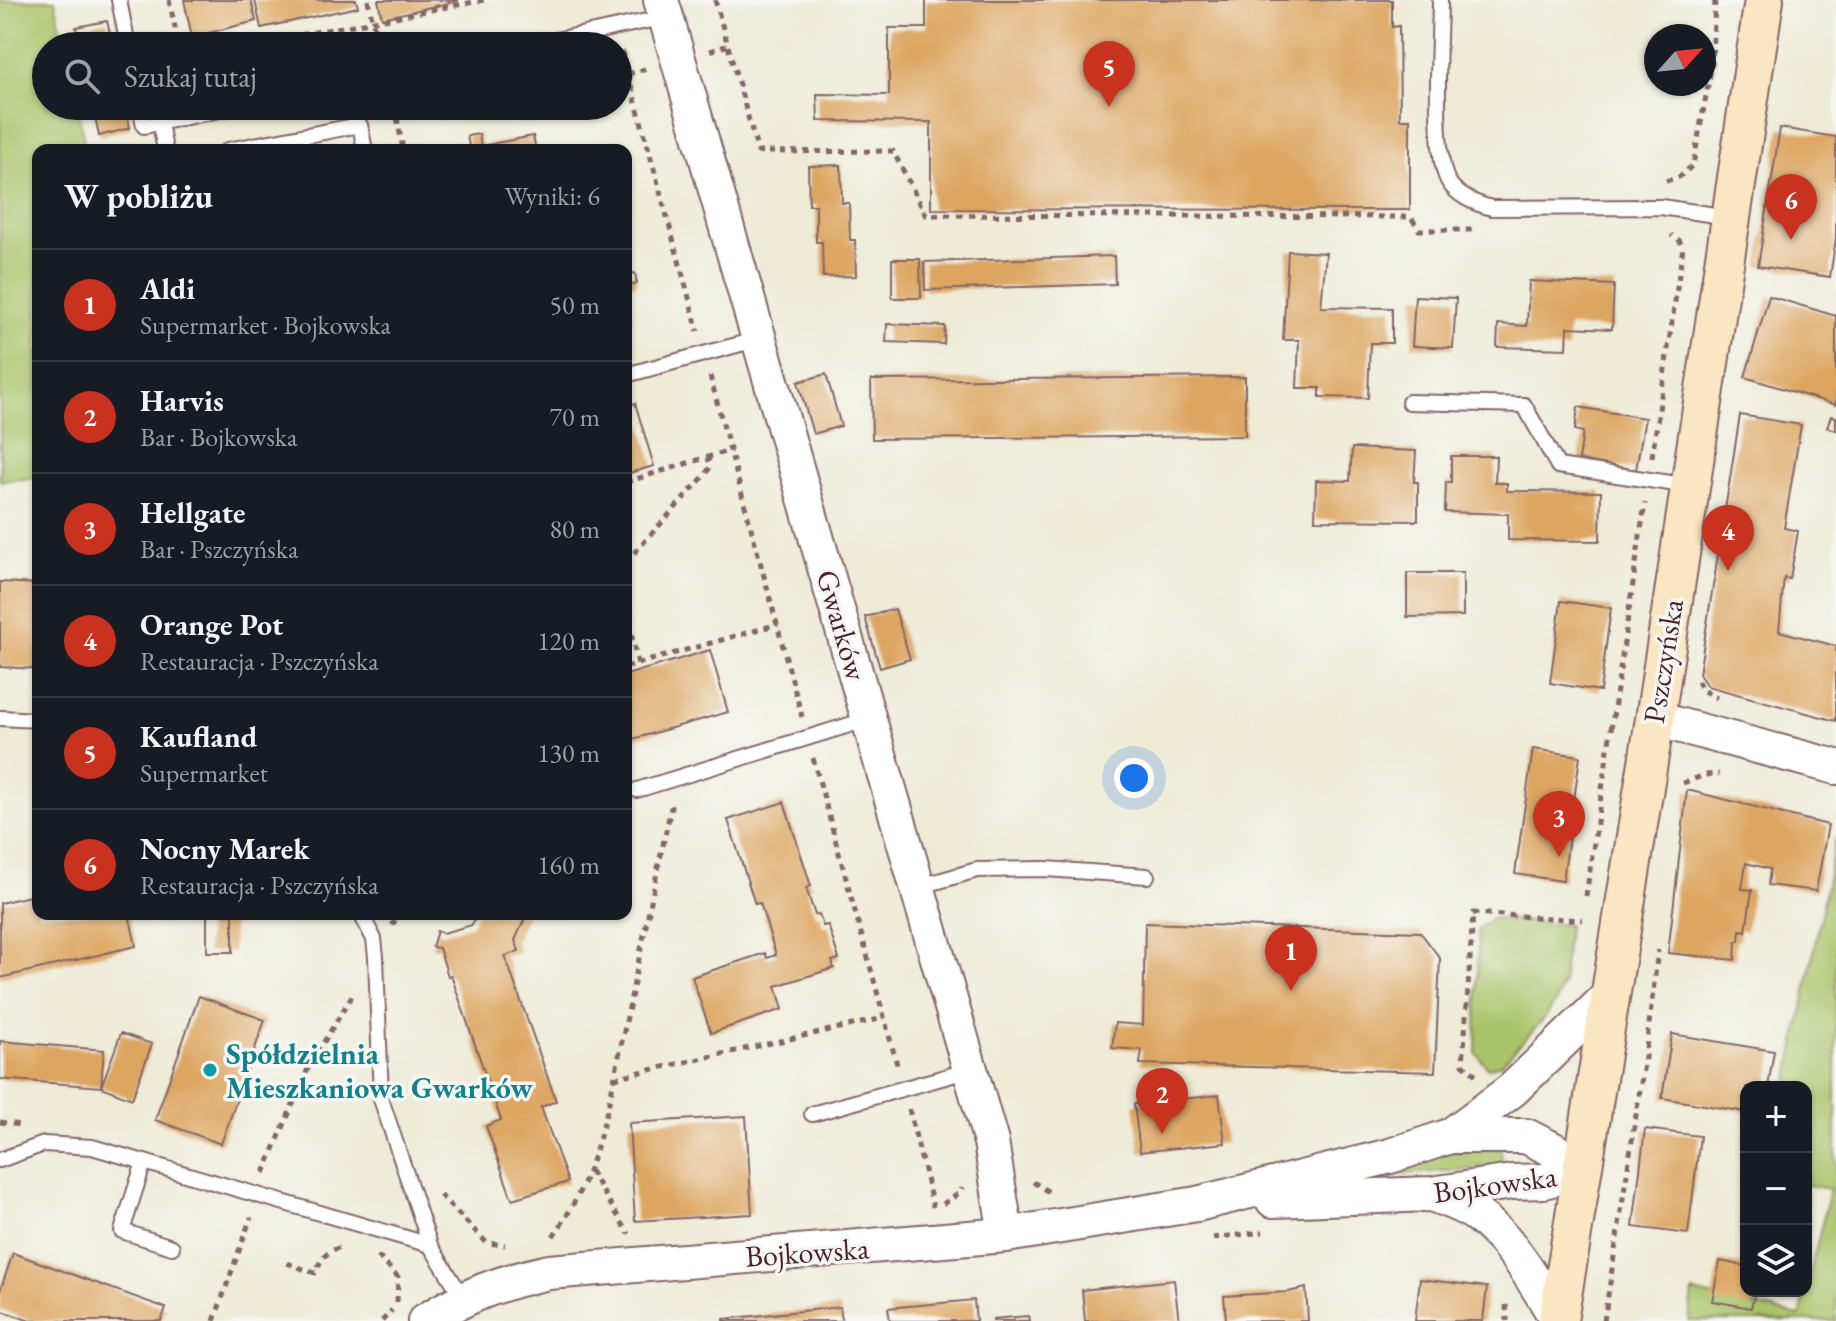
<!DOCTYPE html>
<html lang="pl">
<head>
<meta charset="utf-8">
<style>
  :root { --surface:#171b24; --page:#20242c; --text:#f1f3f6; --muted:#9ea1a6; --line:#363941; --accent:#c8321e }
  body { margin:0; font-family:"EB Garamond",serif; background:var(--page); color:var(--text) }
  .controls { position:absolute; right:24px; bottom:24px; display:grid; overflow:hidden; border-radius:16px; box-shadow:0 2px 6px #0004 }
  .controls button { width:72px; height:72px; display:grid; place-items:center; padding:0; border:0; border-bottom:2px solid var(--line); background:var(--surface); color:var(--text); font:40px sans-serif }
  .compass { position:absolute; left:1644px; top:24px; width:72px; height:72px; border-radius:50%; background:var(--surface); box-shadow:0 2px 6px #0004; rotate:63deg }
  .you { position:absolute; left:1134px; top:778px; width:28px; height:28px; margin:-20px; border:6px solid #fff; border-radius:50%; background:#1a73e8; box-shadow:0 0 0 12px #1a73e833 }
  .badge { display:grid; place-items:center; width:52px; height:52px; border-radius:50%; background:var(--accent); color:#fff; font-size:26px; font-weight:700 }
  .pin { position:absolute; translate:-50% -66px; filter:drop-shadow(0 2px 4px #0008) }
  .pin::after { content:''; position:absolute; top:42px; width:28px; height:24px; background:inherit; clip-path:polygon(0 0,100% 0,50% 100%) }
  .list { margin:0; padding:0; list-style:none }
  h2 { display:flex; justify-content:space-between; align-items:center; height:104px; margin:0; padding:0 32px; font-size:34px }
  h2 small { font-size:26px; font-weight:400; color:var(--muted) }
  .list li { display:grid; grid-template-columns:52px 1fr auto; gap:24px; align-items:center; box-sizing:border-box; height:112px; padding:0 32px; border-top:2px solid var(--line) }
  .list b { display:block; font-size:30px; white-space:nowrap }
  .list p { margin:0; font-size:26px; white-space:nowrap; color:var(--muted) }
  .list em { font-size:26px; font-style:normal; color:var(--muted) }
  .icon { flex:none; width:44px; height:44px; fill:none; stroke:currentColor; stroke-width:2; stroke-linecap:round; stroke-linejoin:round }
  .map { position:relative; flex:none; width:1836px; height:1321px; overflow:hidden }
  .search { position:absolute; background:var(--surface); box-shadow:0 2px 6px #0004; left:32px; top:32px; width:600px; height:88px; display:flex; align-items:center; gap:20px; box-sizing:border-box; padding:0 28px; border-radius:44px; color:var(--muted); font-size:30px }
  .panel { position:absolute; background:var(--surface); box-shadow:0 2px 6px #0004; left:32px; top:144px; width:600px; height:776px; border-radius:16px }
  .map>svg:first-child { display:block }
</style>
</head>
<body>
<div class="map">
<svg width="1836" height="1321" viewBox="0 0 1836 1321">
  <rect width="100%" height="100%" fill="#f6f6f2"/>
  <filter id="ink" filterUnits="userSpaceOnUse"><feTurbulence type="fractalNoise" baseFrequency=".0125" numOctaves="2"/><feDisplacementMap in="SourceGraphic" scale="16" xChannelSelector="R" yChannelSelector="G"/><feConvolveMatrix kernelMatrix="1 2 1 2 8 2 1 2 1" color-interpolation-filters="sRGB"/></filter>
  <filter id="wash" filterUnits="userSpaceOnUse"><feTurbulence type="fractalNoise" baseFrequency=".006" numOctaves="4" result="noise"/><feDisplacementMap in="SourceGraphic" scale="32" xChannelSelector="R" yChannelSelector="G"/><feGaussianBlur stdDeviation="1.8" result="paint"/><feColorMatrix in="noise" values="0 0 0 0 0 0 0 0 0 0 0 0 0 0 0 0 0 1.4 0 .05"/><feComposite in="paint" operator="in"/></filter>
  <g filter="url(#wash)">
    <rect width="100%" height="100%" fill="#eeebd7"/>
    <g fill="#a9c368" stroke="#7a714a" stroke-width="2">
      <polygon points="0,0 55,0 64,46 46,46 46,106 77,106 86,150 38,150 38,478 0,481"/>
      <polygon points="1836,838 1836,1321 1689,1321 1693,1292 1800,1316 1830,1189 1806,1185 1806,1087 1787,1087"/>
      <polygon points="1493,918 1568,925 1563,983 1555,1003 1543,1020 1501,1064 1488,1068 1476,1053 1478,929"/>
      <polygon points="1501,1149 1502,1167 1388,1175 1388,1173 1443,1152"/>
    </g>
    <g id="blocks">
      <g fill="#dda661">
        <polygon points="184,0 251,0 256,21 192,37"/>
        <polygon points="255,0 356,0 358,7 261,28"/>
        <polygon points="378,0 458,0 458,1 382,18"/>
        <polygon points="926,0 1392,0 1392,27 1399,26 1400,119 1410,119 1410,210 931,209 931,122 818,121 817,94 889,95 889,28 926,28"/>
        <polygon points="107,21 113,46 80,46 76,27"/>
        <polygon points="93,106 126,106 130,128 99,136"/>
        <polygon points="1780,128 1836,137 1836,238 1830,277 1758,266"/>
        <polygon points="479,134 481,146 533,136 536,150 470,150 467,136"/>
        <polygon points="841,165 842,203 849,203 850,240 855,240 856,276 823,277 822,242 816,242 816,205 809,205 808,166"/>
        <polygon points="1288,251 1326,253 1321,307 1392,308 1392,343 1370,343 1368,398 1320,397 1320,388 1297,388 1299,340 1283,340"/>
        <polygon points="1114,256 1115,284 925,290 924,262"/>
        <polygon points="892,259 920,259 921,298 892,298"/>
        <polygon points="635,273 637,284 626,286 626,274"/>
        <polygon points="1529,281 1614,285 1612,329 1568,327 1567,349 1497,347 1498,324 1527,326"/>
        <polygon points="1415,296 1456,298 1453,348 1412,346"/>
        <polygon points="1769,296 1836,316 1836,405 1745,377"/>
        <polygon points="626,306 631,325 626,326"/>
        <polygon points="887,324 945,326 944,344 886,342"/>
        <polygon points="826,374 841,426 813,434 798,382"/>
        <polygon points="1245,377 1245,436 872,439 871,380"/>
        <polygon points="635,403 654,466 626,474 626,406"/>
        <polygon points="1578,407 1645,418 1636,470 1579,460 1583,432 1575,430"/>
        <polygon points="1740,415 1801,425 1784,528 1798,531 1790,579 1784,578 1779,631 1836,646 1836,721 1707,686 1699,674"/>
        <polygon points="1831,416 1836,417 1836,430 1827,427"/>
        <polygon points="1352,448 1416,451 1414,482 1418,482 1418,521 1315,520 1316,480 1350,481"/>
        <polygon points="1451,456 1496,456 1495,483 1507,483 1507,491 1601,492 1600,541 1508,540 1508,514 1445,512 1446,482 1451,482"/>
        <polygon points="1407,573 1463,573 1463,616 1407,617"/>
        <polygon points="0,582 38,584 38,669 0,667"/>
        <polygon points="1561,601 1611,608 1600,691 1550,683"/>
        <polygon points="895,609 910,659 880,668 865,617"/>
        <polygon points="710,650 728,712 626,741 626,675"/>
        <polygon points="1533,749 1580,756 1563,881 1515,874"/>
        <polygon points="1687,790 1828,825 1816,891 1768,885 1770,869 1746,863 1742,889 1752,890 1746,931 1740,930 1739,941 1736,941 1735,960 1668,953"/>
        <polygon points="784,802 811,886 806,888 815,915 819,914 823,926 828,925 839,959 832,961 834,968 776,986 783,1009 711,1033 692,977 765,953 767,958 776,955 760,903 755,904 728,820"/>
        <polygon points="38,894 38,914 129,914 136,946 0,978 0,903"/>
        <rect x="207" y="914" width="26" height="38"/>
        <polygon points="477,914 527,914 515,940 519,951 505,956 556,1101 541,1107 568,1182 512,1199 486,1126 501,1120 451,975 448,976 439,948 432,947 437,931 443,933 472,925"/>
        <polygon points="1145,923 1420,932 1440,958 1435,1072 1140,1064 1142,1050 1112,1048 1115,1023 1143,1025"/>
        <polygon points="199,996 265,1020 221,1144 155,1120"/>
        <polygon points="121,1033 152,1044 132,1099 101,1087"/>
        <polygon points="1672,1034 1774,1051 1768,1087 1746,1087 1746,1112 1662,1098"/>
        <polygon points="0,1041 104,1050 101,1087 0,1079"/>
        <polygon points="1219,1095 1225,1143 1140,1152 1134,1104"/>
        <polygon points="746,1116 752,1214 635,1221 629,1123"/>
        <polygon points="1645,1129 1700,1136 1688,1234 1633,1227"/>
        <polygon points="13,1253 166,1308 161,1321 30,1321 0,1310 0,1291"/>
        <polygon points="1720,1261 1746,1266 1746,1291 1755,1291 1751,1308 1712,1301"/>
        <polygon points="1420,1279 1487,1287 1483,1321 1415,1321"/>
        <polygon points="1174,1280 1179,1321 1085,1321 1082,1290"/>
        <polygon points="1306,1288 1308,1321 1226,1321 1224,1296 1288,1292"/>
        <polygon points="974,1300 976,1321 890,1321 888,1308"/>
        <polygon points="840,1307 842,1321 724,1321 724,1319"/>
        <polygon points="1028,1316 1029,1321 993,1321 993,1319"/>
      </g>
    </g>
  </g>
  <g filter="url(#ink)">
    <use href="#blocks" fill-opacity="0" stroke="#836667" stroke-width="2"/>
    <g fill="none" stroke-linecap="round" stroke-linejoin="round">
      <defs>
        <g id="service">
          <polyline points="119,0 128,46"/>
          <path d="M1440,0C1440,36 1431,160 1450,184C1460,198 1476,204 1492,208L1661,207L1729,217"/>
          <polyline points="527,46 666,17"/>
          <polyline points="140,106 144,126 239,106"/>
          <polyline points="160,123 165,150"/>
          <polyline points="228,150 360,125 365,150"/>
          <polyline points="626,375 759,339"/>
          <polyline points="1409,402 1524,405 1558,466 1689,486"/>
          <polyline points="0,718 38,720"/>
          <polyline points="637,790 869,719"/>
          <polyline points="918,887 977,870 1046,869 1147,876"/>
          <polyline points="361,914 374,939 376,957 381,1099 430,1245 463,1298"/>
          <polyline points="812,1114 970,1070"/>
          <polyline points="0,1160 44,1144 92,1147 430,1245"/>
          <polyline points="144,1162 122,1231 172,1247"/>
        </g>
        <g id="tertiary">
          <polyline points="661,0 991,1142 1006,1235"/>
          <polyline points="1655,719 1836,767"/>
          <polyline points="1450,1136 1512,1090 1609,996"/>
          <path d="M1432,1194C1446,1200 1465,1206 1477,1215C1513,1241 1535,1283 1558,1320"/>
          <polyline points="1273,1200 1431,1194 1512,1182 1544,1181 1581,1171"/>
          <path d="M425,1321C469,1294 498,1283 549,1272L1006,1235L1197,1204L1390,1156L1450,1136H1526L1554,1150L1581,1171"/>
        </g>
        <polyline id="secondary" points="1558,1321 1655,719 1764,0"/>
      </defs>
      <use href="#service" stroke="#836667" stroke-width="18"/>
      <use href="#tertiary" stroke="#836667" stroke-width="38"/>
      <use href="#secondary" stroke="#836667" stroke-width="42"/>
      <g stroke="#836667" stroke-width="5" stroke-dasharray="6 6" stroke-linecap="butt">
        <polyline points="169,0 179,46"/>
        <polyline points="368,0 378,46"/>
        <polyline points="715,0 758,152 893,151 926,215 1411,217 1419,230 1473,230"/>
        <polyline points="242,46 484,0"/>
        <polyline points="622,51 698,331"/>
        <polyline points="710,51 728,45"/>
        <polyline points="628,74 648,68"/>
        <polyline points="395,106 403,150"/>
        <polyline points="1666,181 1679,177 1693,165 1712,64 1715,0"/>
        <polyline points="710,376 802,717"/>
        <polyline points="1652,457 1683,247 1679,240 1671,235"/>
        <polyline points="626,482 731,450"/>
        <polyline points="626,562 706,474 710,467 708,457"/>
        <polyline points="626,611 638,664"/>
        <polyline points="626,667 778,624"/>
        <polyline points="1698,681 1702,690 1717,698"/>
        <polyline points="813,758 898,1068"/>
        <polyline points="1683,783 1705,775 1719,774"/>
        <polyline points="1586,896 1645,503"/>
        <polyline points="392,925 400,914"/>
        <polyline points="1476,1075 1463,1064 1473,913 1583,920"/>
        <polyline points="614,1078 884,1018"/>
        <polyline points="909,1109 933,1207"/>
        <polyline points="0,1122 20,1125"/>
        <polyline points="590,1171 629,1234"/>
        <polyline points="264,1173 309,1066 352,996"/>
        <polyline points="1033,1182 1049,1192 1052,1192"/>
        <polyline points="440,1195 487,1243 505,1245"/>
        <polyline points="943,1204 961,1192 962,1188"/>
        <path d="M553,1236C600,1174 612,1087 628,1012C642,944 656,876 671,808L674,807"/>
        <polyline points="1213,1238 1263,1232"/>
        <polyline points="378,1256 398,1277 397,1302"/>
        <path d="M287,1263L315,1273C322,1258 326,1250 343,1247"/>
        <polyline points="1506,1305 1507,1321"/>
        <polyline points="214,1321 251,1217"/>
        <polyline points="382,1321 392,1310"/>
        <polyline points="1604,1321 1645,1057 1658,950"/>
      </g>
      <use href="#service" stroke="#fff" stroke-width="14"/>
      <use href="#tertiary" stroke="#fff" stroke-width="34"/>
      <use href="#secondary" stroke="#fbe6c3" stroke-width="38"/>
    </g>
  </g>
  <circle fill="#0f9aa8" stroke="#f6f6f2" stroke-width="3" cx="210" cy="1070" r="8"/>
  <g text-anchor="middle" dominant-baseline="central" stroke-width="7" stroke-linejoin="round" paint-order="stroke">
    <g font-size="30" fill="#4a1f2b" stroke="#f6f6f2">
      <text transform="translate(842 625) rotate(74)">Gwarków</text>
      <text transform="translate(1663 661) rotate(-81)">Pszczyńska</text>
      <text transform="translate(1495 1184) rotate(-8)">Bojkowska</text>
      <text transform="translate(807 1252) rotate(-4)">Bojkowska</text>
    </g>
    <g font-size="30" font-weight="bold" fill="#0d838f" stroke="#f6f6f2" text-anchor="start">
      <text x="226" y="1053">Spółdzielnia<tspan x="226" dy="34">Mieszkaniowa Gwarków</tspan></text>
    </g>
  </g>
</svg>
<div class="controls">
<button>+</button>
<button>−</button>
<button><svg class="icon" aria-label="layers" viewBox="0 0 24 24"><path d="M12 4l9 5-9 5-9-5zM3 14l9 5 9-5"/></svg></button>
</div>
<svg class="compass" viewBox="-18 -18 36 36"><path d="M0-13l5 13h-10z" fill="#e53935"/><path d="M0 13l5-13h-10z" fill="#9ea1a6"/></svg>
<div class="you"></div>
<div class="pin badge" style="left:1291px;top:991px">1</div>
<div class="pin badge" style="left:1162px;top:1134px">2</div>
<div class="pin badge" style="left:1559px;top:857px">3</div>
<div class="pin badge" style="left:1728px;top:571px">4</div>
<div class="pin badge" style="left:1109px;top:107px">5</div>
<div class="pin badge" style="left:1791px;top:240px">6</div>
<div class="search"><svg class="icon" aria-label="search" viewBox="0 0 24 24"><circle cx="10" cy="10" r="6"/><path d="M15 15l6 6"/></svg>Szukaj tutaj</div>
<section class="panel">
<h2>W pobliżu<small>Wyniki: 6</small></h2>
<ul class="list">
<li><span class="badge">1</span><div><b>Aldi</b><p>Supermarket · Bojkowska</p></div><em>50 m</em></li>
<li><span class="badge">2</span><div><b>Harvis</b><p>Bar · Bojkowska</p></div><em>70 m</em></li>
<li><span class="badge">3</span><div><b>Hellgate</b><p>Bar · Pszczyńska</p></div><em>80 m</em></li>
<li><span class="badge">4</span><div><b>Orange Pot</b><p>Restauracja · Pszczyńska</p></div><em>120 m</em></li>
<li><span class="badge">5</span><div><b>Kaufland</b><p>Supermarket</p></div><em>130 m</em></li>
<li><span class="badge">6</span><div><b>Nocny Marek</b><p>Restauracja · Pszczyńska</p></div><em>160 m</em></li>
</ul>
</section>
</div>
</body>
</html>
